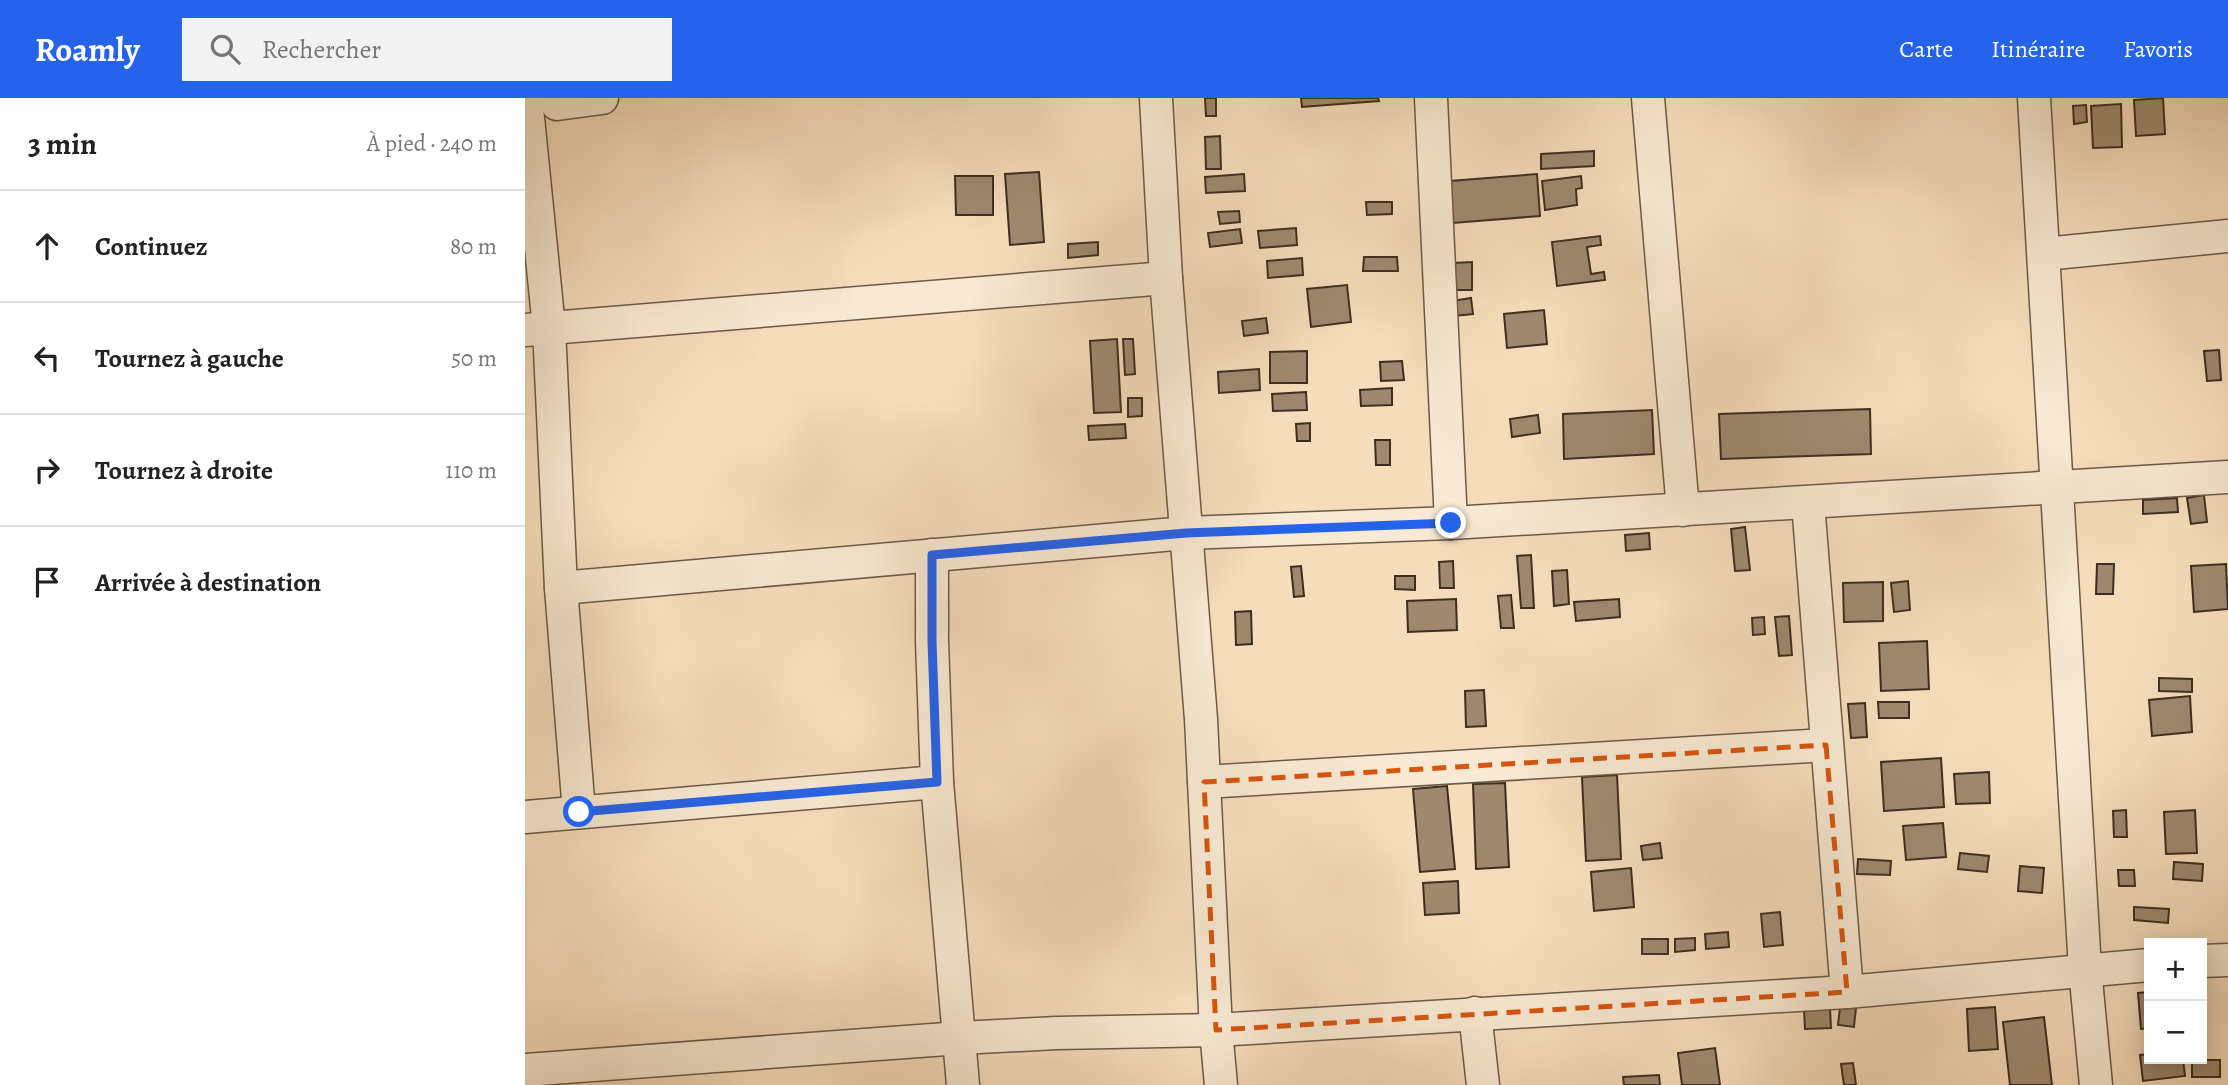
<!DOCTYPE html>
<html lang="fr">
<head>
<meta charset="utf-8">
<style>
  :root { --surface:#fff; --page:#f2f2f2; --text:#222; --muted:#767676; --line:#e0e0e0; --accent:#2563eb }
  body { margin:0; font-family:Alegreya,serif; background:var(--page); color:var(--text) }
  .controls { position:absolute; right:21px; bottom:21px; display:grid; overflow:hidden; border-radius:0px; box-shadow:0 4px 18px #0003 }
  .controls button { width:63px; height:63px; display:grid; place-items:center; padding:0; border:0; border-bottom:2px solid var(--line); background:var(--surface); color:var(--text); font:35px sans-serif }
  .stop { position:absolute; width:21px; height:21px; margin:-16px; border:5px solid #2563eb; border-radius:50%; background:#fff }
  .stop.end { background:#2563eb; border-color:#fff; box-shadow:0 2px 7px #0008 }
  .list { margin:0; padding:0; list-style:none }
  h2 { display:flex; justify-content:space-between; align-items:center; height:91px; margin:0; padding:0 28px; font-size:30px }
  h2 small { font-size:23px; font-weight:400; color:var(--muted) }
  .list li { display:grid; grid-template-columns:46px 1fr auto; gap:21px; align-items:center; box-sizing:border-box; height:112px; padding:0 28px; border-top:2px solid var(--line) }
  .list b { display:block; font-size:26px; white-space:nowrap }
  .list em { font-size:23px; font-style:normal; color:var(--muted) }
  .icon { flex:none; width:38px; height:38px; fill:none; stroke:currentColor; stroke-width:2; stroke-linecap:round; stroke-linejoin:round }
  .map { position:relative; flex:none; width:1703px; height:987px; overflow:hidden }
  header { display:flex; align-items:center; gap:42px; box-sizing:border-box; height:98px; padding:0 35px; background:var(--accent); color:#fff }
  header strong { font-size:33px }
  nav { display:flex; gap:38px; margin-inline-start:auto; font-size:24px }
  .search { width:490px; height:63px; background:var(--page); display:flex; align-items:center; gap:18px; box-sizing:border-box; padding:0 24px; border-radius:0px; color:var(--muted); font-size:26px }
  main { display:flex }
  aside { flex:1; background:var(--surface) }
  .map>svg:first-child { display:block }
</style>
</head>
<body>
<header>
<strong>Roamly</strong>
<div class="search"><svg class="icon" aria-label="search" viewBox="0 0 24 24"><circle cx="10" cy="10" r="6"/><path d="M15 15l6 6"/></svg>Rechercher</div>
<nav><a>Carte</a><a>Itinéraire</a><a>Favoris</a></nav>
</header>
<main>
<aside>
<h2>3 min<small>À pied · 240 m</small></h2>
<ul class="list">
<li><svg class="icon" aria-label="ahead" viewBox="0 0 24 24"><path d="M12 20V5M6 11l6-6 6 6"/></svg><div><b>Continuez</b></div><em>80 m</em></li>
<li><svg class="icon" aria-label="left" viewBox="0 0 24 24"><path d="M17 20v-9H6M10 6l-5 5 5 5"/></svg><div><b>Tournez à gauche</b></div><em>50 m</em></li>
<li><svg class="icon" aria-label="right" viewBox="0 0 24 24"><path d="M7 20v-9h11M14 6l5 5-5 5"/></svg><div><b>Tournez à droite</b></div><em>110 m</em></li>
<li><svg class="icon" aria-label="arrive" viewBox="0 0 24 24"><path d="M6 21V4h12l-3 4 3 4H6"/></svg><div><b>Arrivée à destination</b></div></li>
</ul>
</aside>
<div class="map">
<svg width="1703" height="987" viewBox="0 0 1703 987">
  <rect width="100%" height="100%" fill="#f5ddbb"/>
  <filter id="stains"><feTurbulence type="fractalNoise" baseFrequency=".00286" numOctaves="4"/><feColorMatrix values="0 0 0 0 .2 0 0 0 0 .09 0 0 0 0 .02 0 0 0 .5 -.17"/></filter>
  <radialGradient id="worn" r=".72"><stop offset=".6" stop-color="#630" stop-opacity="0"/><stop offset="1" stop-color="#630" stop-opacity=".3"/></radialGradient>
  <g fill="#9e8970" stroke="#3f2e1f" stroke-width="2">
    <polygon points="680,0 691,0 691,18 681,18"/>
    <polygon points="776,0 853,0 854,3 777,9"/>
    <polygon points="1638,0 1640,36 1611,38 1609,2"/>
    <polygon points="1596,6 1597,49 1568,50 1566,8"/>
    <polygon points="1561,7 1562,24 1549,26 1548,8"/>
    <polygon points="695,38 696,71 681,71 680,39"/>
    <polygon points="1069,53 1069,68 1016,71 1016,56"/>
    <polygon points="514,74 519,144 485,147 480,76"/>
    <polygon points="719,76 720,93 681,95 680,79"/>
    <polygon points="1012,76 1015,118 928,125 925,83"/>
    <polygon points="430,78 468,78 468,117 431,117"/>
    <polygon points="1056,78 1057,90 1051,91 1052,107 1020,112 1017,83"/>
    <polygon points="841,104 867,104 867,116 842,117"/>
    <polygon points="714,113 715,124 695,126 693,114"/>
    <polygon points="771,130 772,147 735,150 733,133"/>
    <polygon points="715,131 717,145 685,149 683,135"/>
    <polygon points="1075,138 1076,147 1062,149 1066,176 1079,174 1080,182 1032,188 1027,144"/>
    <polygon points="573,144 573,157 543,160 543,146"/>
    <polygon points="839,159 872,159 873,173 838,173"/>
    <polygon points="777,160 778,177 743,180 742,163"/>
    <polygon points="947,164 947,192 928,192 928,165"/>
    <polygon points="822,187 826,224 786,229 782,191"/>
    <polygon points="946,200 948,216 929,218 927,203"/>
    <polygon points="1019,212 1022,246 982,250 979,216"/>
    <polygon points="741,220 743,235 719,238 717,223"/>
    <polygon points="592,241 596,314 569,315 565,243"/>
    <polygon points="598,241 608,241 610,276 600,277"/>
    <polygon points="1694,252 1696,282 1682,283 1679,253"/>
    <polygon points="782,253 782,285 745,285 745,254"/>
    <polygon points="877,263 879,282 856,283 855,264"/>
    <polygon points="734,271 735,292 694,295 693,274"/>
    <polygon points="867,290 867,307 836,308 835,292"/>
    <polygon points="781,294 782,312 748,313 747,296"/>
    <polygon points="603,300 617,300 617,318 603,319"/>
    <polygon points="1345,311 1346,356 1196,361 1194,316"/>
    <polygon points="1127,312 1129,356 1039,361 1038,316"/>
    <polygon points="1013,317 1015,335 987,339 985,321"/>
    <polygon points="785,325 785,343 772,343 771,326"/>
    <polygon points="600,326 601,340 564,342 563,328"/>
    <polygon points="850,342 865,342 865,367 851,367"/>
    <polygon points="1679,397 1682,424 1666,426 1662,400"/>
    <polygon points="1652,400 1653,414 1618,416 1618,402"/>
    <polygon points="1220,429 1225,472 1210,473 1206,431"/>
    <polygon points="1124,435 1125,451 1101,453 1100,437"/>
    <polygon points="1006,457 1009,510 996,510 992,458"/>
    <polygon points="928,463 929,490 915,490 914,464"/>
    <polygon points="1572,466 1589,466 1588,496 1571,496"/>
    <polygon points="1701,466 1703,511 1669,514 1666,468"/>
    <polygon points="776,468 779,498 769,499 766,469"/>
    <polygon points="1042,472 1044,506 1029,508 1027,473"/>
    <polygon points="870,478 890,478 890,492 870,491"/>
    <polygon points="1383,483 1385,512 1369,514 1366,485"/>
    <polygon points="1358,484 1358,523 1319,524 1318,485"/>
    <polygon points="986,497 989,530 976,530 973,498"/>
    <polygon points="931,501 932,532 883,534 882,503"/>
    <polygon points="1094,501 1095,519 1051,523 1049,504"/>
    <polygon points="726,513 727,546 711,547 710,514"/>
    <polygon points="1264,518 1267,557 1254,558 1250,519"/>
    <polygon points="1239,519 1240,536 1228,537 1227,520"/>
    <polygon points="1402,543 1404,591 1356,593 1354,545"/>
    <polygon points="1634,580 1667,581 1667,594 1634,593"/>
    <polygon points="959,592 961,628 941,629 940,593"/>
    <polygon points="1665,598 1667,634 1627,638 1624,602"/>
    <polygon points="1353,604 1384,604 1384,620 1354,620"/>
    <polygon points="1340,605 1342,639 1326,640 1323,606"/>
    <polygon points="1416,660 1419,709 1359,713 1356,664"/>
    <polygon points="1464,674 1465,705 1431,706 1429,676"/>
    <polygon points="1092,677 1096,761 1061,763 1057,679"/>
    <polygon points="980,685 984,769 951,771 948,686"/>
    <polygon points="922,688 930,771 895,774 888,691"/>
    <polygon points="1601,712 1602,739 1589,739 1588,713"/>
    <polygon points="1670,712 1672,755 1641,756 1639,714"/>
    <polygon points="1418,725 1421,759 1381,762 1378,728"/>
    <polygon points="1135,745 1137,760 1118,762 1116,748"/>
    <polygon points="1435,755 1464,758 1462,774 1433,771"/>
    <polygon points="1333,761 1366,763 1365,777 1332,776"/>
    <polygon points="1649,764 1678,766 1677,783 1648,781"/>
    <polygon points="1495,768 1519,770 1517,795 1493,793"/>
    <polygon points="1106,770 1109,809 1069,813 1066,774"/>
    <polygon points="1593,772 1609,772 1610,788 1594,788"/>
    <polygon points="933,783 934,815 900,817 898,785"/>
    <polygon points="1609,809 1644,811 1643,825 1609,822"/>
    <polygon points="1255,814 1258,847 1239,849 1236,816"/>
    <polygon points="1203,834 1204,849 1181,851 1180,836"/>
    <polygon points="1170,840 1170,852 1150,854 1150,841"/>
    <rect x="1117" y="841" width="26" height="15"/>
    <polygon points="1624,894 1624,930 1616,931 1613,895"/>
    <polygon points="1315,909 1331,910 1329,929 1313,927"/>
    <polygon points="1470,909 1473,951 1444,953 1442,911"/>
    <polygon points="1305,910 1306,930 1280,931 1279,911"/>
    <polygon points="1519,919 1527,987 1485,987 1478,924"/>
    <polygon points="1190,950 1195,987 1157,987 1153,955"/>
    <polygon points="1624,956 1624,961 1658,961 1660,978 1618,983 1615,957"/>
    <rect x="1667" y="962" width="28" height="17"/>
    <polygon points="1328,965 1331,987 1319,987 1316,966"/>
    <polygon points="1134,977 1135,987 1099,987 1098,979"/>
  </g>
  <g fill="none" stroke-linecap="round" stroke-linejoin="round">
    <defs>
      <g id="street">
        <polyline points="1,0 24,230 36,490 54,714"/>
        <polyline points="631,0 641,180 676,621 691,932 696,987"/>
        <polyline points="906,0 926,425"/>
        <polyline points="1123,0 1158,412"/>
        <polyline points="1509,0 1560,871 1571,987"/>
        <polyline points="32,6 77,0"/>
        <polyline points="1519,156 1703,138"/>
        <polyline points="0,232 641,180"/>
        <polyline points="1283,405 1322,894"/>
        <polyline points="407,457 407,543 412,684 438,987"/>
        <polyline points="36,490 661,435 926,425 1703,379"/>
        <polyline points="679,684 1301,647"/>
        <polyline points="0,719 412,684"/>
        <polyline points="1677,863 1703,862"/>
        <polyline points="950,915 958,987"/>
        <polyline points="0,972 435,940 532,935 691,932 1322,894 1624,867"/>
      </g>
    </defs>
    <use href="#street" stroke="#6c5a46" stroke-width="35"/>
    <use href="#street" stroke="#f8e9d3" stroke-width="32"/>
  </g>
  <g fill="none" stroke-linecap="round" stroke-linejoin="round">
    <polyline stroke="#2563eb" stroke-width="9" points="54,714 412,684 407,543 407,457 661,435 926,425"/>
  </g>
  <path fill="none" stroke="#d7550e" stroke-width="5" stroke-dasharray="14 9" stroke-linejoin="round" d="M1301,647L1322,894L691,932L679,684Z"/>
  <rect width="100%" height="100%" filter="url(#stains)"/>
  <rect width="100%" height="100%" fill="url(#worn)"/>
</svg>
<div class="controls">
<button>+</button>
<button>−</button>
</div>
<div class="stop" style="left:54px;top:714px"></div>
<div class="stop end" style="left:926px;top:425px"></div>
</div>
</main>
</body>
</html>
